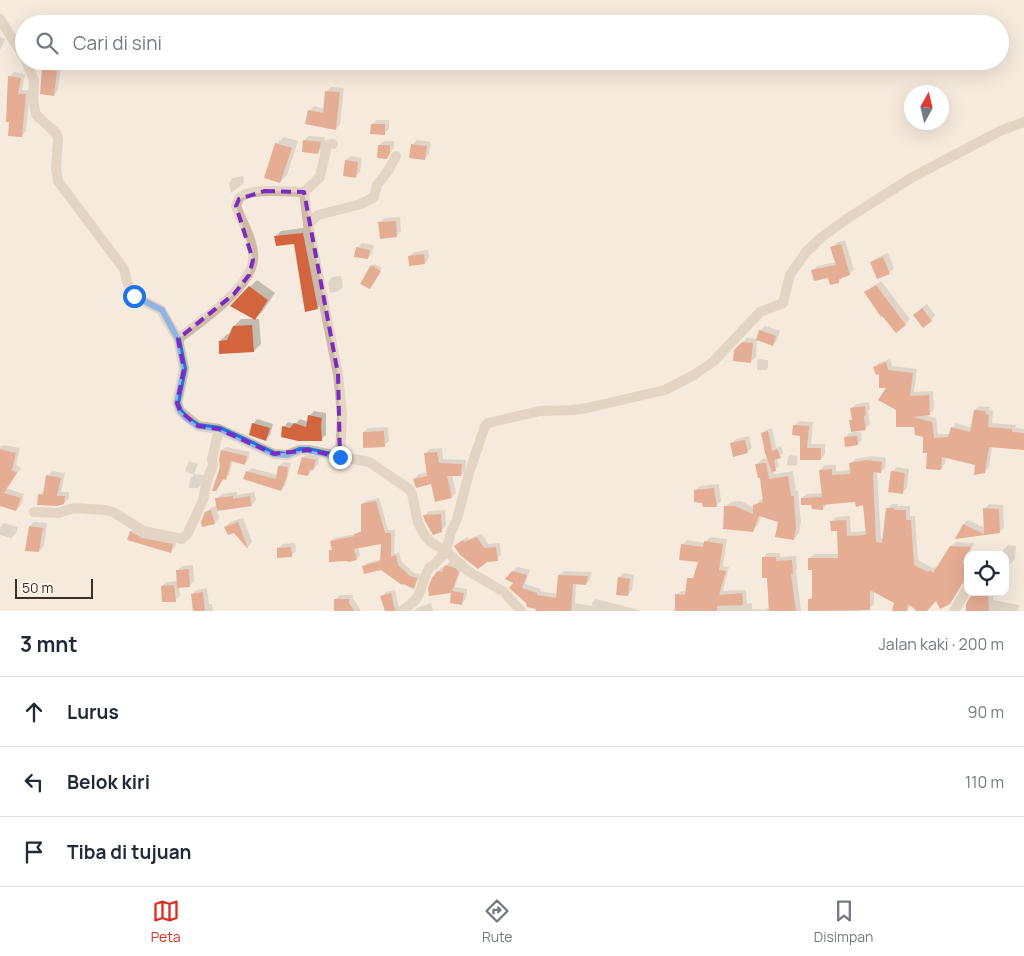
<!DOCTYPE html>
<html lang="id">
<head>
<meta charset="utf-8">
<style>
  :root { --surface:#fff; --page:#f2f2f3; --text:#1f2937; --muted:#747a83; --line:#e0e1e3; --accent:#d93025 }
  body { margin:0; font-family:Manrope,sans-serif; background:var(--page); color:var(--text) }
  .controls { position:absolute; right:15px; bottom:15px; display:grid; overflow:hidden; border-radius:10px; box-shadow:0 5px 20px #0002 }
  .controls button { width:45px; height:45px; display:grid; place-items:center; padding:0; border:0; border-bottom:1px solid var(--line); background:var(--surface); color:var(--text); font:25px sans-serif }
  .compass { position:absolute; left:904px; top:85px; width:45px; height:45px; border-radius:50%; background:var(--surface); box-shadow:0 5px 20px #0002; rotate:8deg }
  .scale { position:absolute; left:15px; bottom:12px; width:78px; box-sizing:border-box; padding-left:5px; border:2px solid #3b2f28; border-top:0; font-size:14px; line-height:18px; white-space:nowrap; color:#3b2f28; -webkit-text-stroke:4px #fcf4ea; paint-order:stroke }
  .stop { position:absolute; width:15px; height:15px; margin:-11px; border:4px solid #1a73e8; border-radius:50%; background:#fff }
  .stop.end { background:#1a73e8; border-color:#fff; box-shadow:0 1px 5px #0008 }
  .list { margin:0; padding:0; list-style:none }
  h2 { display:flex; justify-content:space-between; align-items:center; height:65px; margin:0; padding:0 20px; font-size:21px }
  h2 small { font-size:16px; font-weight:400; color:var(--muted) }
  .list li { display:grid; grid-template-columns:32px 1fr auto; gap:15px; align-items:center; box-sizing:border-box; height:70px; padding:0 20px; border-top:1px solid var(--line) }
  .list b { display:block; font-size:19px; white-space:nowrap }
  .list em { font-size:16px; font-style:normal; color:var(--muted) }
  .icon { flex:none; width:28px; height:28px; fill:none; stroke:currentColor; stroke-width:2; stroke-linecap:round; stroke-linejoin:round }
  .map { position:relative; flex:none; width:1024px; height:611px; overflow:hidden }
  .search { position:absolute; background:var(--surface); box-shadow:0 5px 20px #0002; left:15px; right:15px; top:15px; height:55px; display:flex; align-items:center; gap:12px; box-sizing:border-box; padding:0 18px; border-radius:28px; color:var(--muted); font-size:19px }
  .sheet { height:275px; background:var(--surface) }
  nav { display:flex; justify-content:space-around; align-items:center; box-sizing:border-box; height:70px; border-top:1px solid var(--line); background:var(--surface); font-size:14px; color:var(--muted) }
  nav a { display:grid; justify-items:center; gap:2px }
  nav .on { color:var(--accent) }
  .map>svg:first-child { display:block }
</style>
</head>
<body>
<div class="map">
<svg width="1024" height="611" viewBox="0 0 1024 611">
  <rect width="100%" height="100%" fill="#f5eadd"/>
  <g fill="#0003">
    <polygon points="0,37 5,39 0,50"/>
    <polygon points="48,64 61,66 58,90 54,95 43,69"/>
    <polygon points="14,72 25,74 22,90 30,90 26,131 22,136 9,77"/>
    <polygon points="331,87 344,88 340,124 336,129 309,111 314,106 324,109 327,91"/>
    <polygon points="377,120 389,120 389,129 384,134 372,124"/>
    <polygon points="309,136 325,137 322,148 318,153 304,140"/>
    <polygon points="284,137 298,141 287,175 280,182 276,144"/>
    <polygon points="417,140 431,142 429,154 424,159 412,145"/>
    <polygon points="384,141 394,141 394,148 386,158 379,145"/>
    <polygon points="351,156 362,158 360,172 356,176 346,160"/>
    <polygon points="243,176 244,183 231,193 229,183 233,178"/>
    <polygon points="400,217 401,232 396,236 380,223 384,218"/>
    <polygon points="309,227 324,302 317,308 295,242 275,237 281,231"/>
    <polygon points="845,240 854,270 849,274 844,276 839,281 829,276 813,271 817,266 837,262 832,248 836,243"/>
    <polygon points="362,243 374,245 372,253 368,258 357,248"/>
    <polygon points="428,250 429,258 425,263 409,257 414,252"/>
    <polygon points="888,253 894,268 889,273 871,263 876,258"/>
    <polygon points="374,264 382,268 371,286 372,266"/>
    <polygon points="341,276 343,287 338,291 330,293 328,282 332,277"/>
    <polygon points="257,280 275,293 262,312 254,319 250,287"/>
    <polygon points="881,281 910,319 905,324 865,293"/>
    <polygon points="927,304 935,315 931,320 919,310"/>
    <polygon points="241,319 259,319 261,344 254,351 220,341 227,334 231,334 234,326"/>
    <polygon points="765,326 780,331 777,340 773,344 757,339 756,357 751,361 735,350 747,338 758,339 760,331"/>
    <polygon points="759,359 768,360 768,368 766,370 757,370 757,361"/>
    <polygon points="890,359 892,366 917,369 914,392 933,391 934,409 928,416 936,418 938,434 950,434 952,428 956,423 972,428 975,410 979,406 990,407 989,410 993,411 992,423 1016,425 1015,428 1024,429 1024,448 992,446 989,467 985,472 976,464 946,457 945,464 941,469 928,452 924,436 897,410 880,372 875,367 879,363"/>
    <polygon points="869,402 870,409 868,411 870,424 866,428 855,430 855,432 861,432 862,440 858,444 845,438 849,433 853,433 850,421 853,419 851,409 856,404"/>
    <polygon points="314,411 326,413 326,435 321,439 284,427 288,422 295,424 300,419 308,422 309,416"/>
    <polygon points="257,419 273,424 270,435 266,439 253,424"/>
    <polygon points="799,421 813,422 811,444 825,444 825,454 821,459 801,459 801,435 795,425"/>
    <polygon points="388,427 389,441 384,445 364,432 368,428"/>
    <polygon points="772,428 776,448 781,446 783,453 777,457 779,466 773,471 774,474 793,471 796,491 798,491 801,522 799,533 794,539 779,522 761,516 758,525 752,530 725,507 731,502 741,501 754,508 755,505 760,500 764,499 761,477 756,465 762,459 768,458 762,433 766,430"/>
    <polygon points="749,436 752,448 747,452 731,444 736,439"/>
    <polygon points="3,445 20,448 16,465 21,468 6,488 24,494 21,505 16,510 0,504 0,447"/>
    <polygon points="226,447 250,452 248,460 245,463 233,460 229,475 224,478 216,490 222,450"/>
    <polygon points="442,448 443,459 466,460 465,471 460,475 452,475 456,493 451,497 432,483 414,479 419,474 428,472 425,454 430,449"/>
    <polygon points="308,453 320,455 318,464 308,475 303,458"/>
    <polygon points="790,455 797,456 797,464 795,466 787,465 788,457"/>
    <polygon points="872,456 886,458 885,468 880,472 877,472 881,538 884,538 888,508 892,504 898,504 898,506 910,506 910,516 915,516 918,560 933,568 935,567 938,568 951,546 956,542 975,543 966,558 968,559 968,579 964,581 954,598 949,603 936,599 911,604 907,611 895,602 874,591 874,604 870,608 861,609 861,611 809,611 809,600 813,596 813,569 809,559 814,554 839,554 838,529 831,522 836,517 850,516 851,532 867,531 864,504 856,501 827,504 823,509 802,498 807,494 823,493 820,470 825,465 836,465 836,471 851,470 851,463 855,459"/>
    <polygon points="189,461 198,464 194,474 204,475 202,484 198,488 189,488 190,479 194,475 185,471"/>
    <polygon points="283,462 291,463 285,486 281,490 247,472 251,468 278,475 279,466"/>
    <polygon points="897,467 909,469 907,488 902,493 892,472"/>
    <polygon points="52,471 65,473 61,492 69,492 69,498 64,503 39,495 45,490 48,476"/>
    <polygon points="719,484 721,501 716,505 695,491 700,486"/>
    <polygon points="237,492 237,495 254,492 256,500 251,505 217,499 222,494"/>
    <polygon points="379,498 388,530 395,530 394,554 399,552 401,561 414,573 420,574 417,583 414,587 381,569 364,566 367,563 382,559 382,543 358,547 360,555 357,559 330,551 333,548 331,541 335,538 356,534 362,530 362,504 366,501"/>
    <polygon points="989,504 1003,505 1004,528 999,532 957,537 964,524 968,520 985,528 985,509"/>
    <polygon points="216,506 219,518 215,523 206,512 211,508"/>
    <polygon points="445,510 446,526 441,531 425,515 429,511"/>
    <polygon points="243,518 252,542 248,546 234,532 226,527 230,522"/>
    <polygon points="34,522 47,523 44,546 39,551 30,526"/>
    <polygon points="4,523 18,527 16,533 11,538 0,535 0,527"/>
    <polygon points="136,527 177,540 175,547 170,552 129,539 131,531"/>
    <polygon points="482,534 488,544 500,543 501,555 497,559 487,560 460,542 467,537 469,539"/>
    <polygon points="710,537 727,539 723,566 729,567 723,591 746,590 747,604 752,603 752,609 763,610 770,607 768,577 763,558 767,553 780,553 780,557 796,556 797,568 796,570 801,611 702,611 700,561 682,545 687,540 705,543"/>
    <polygon points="295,543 296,551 291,556 278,548 283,544"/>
    <polygon points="1008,545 1016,546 1015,559 1010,564 1005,563 1005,555 1003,555 1003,550"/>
    <polygon points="450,561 462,567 455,587 467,589 466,599 461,603 453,592 430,588 435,573 443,567 445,568"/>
    <polygon points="193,565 194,581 189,586 179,586 180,596 175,600 162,586 166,582 178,581 178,570 182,566"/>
    <polygon points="517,567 530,570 525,584 541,589 540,591 558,594 559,575 564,571 592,572 590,580 586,584 576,583 575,603 592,606 592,603 596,599 639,610 638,611 536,611 537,608 527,603 515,583 513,571"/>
    <polygon points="623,573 634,575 632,590 628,595 619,578"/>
    <polygon points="207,588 209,604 212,604 213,611 193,611 192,594 197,590"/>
    <polygon points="395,590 399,608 401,611 386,611 382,596 386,592"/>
    <polygon points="681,591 694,591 692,611 673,611 676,608 677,595"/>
    <polygon points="974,592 993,592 993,600 1019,605 1018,611 967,611"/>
    <polygon points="340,595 353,595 353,598 361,611 343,611 335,600"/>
    <polygon points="431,603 433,611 413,611 419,607"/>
  </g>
  <g fill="#d3653e">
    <polygon points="42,68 57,71 54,96 40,94"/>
    <polygon points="8,76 21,78 18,94 26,94 22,137 8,136 9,122 6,122"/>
    <polygon points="325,91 340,92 336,130 305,124 308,110 323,113"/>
    <polygon points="371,124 385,124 385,135 370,134"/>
    <polygon points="303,140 321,142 318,154 302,152"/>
    <polygon points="275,143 292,148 280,183 264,178"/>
    <polygon points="411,144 427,146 425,160 409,158"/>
    <polygon points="378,145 390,145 390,153 387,159 377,158"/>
    <polygon points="345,160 358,162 356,178 343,176"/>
    <polygon points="396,221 397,237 380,239 378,222"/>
    <polygon points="303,233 318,309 305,312 294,244 276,246 274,236"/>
    <polygon points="841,244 850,275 839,279 839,283 830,285 828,278 814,281 811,270 836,265 830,247"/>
    <polygon points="356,247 370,250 368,259 354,257"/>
    <polygon points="424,254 425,264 409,266 408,256"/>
    <polygon points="883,257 890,274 877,279 870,262"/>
    <polygon points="371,265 381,271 370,289 360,284"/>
    <polygon points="876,285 906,325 896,333 882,316 881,317 864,292"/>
    <polygon points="249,286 268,300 255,320 230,306"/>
    <polygon points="922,308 932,321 923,328 913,315"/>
    <polygon points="252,325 254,352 219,354 219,341 227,340 233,326"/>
    <polygon points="759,330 776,336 773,346 756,340"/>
    <polygon points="742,342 753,343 751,363 733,361 734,350"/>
    <polygon points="886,362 888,370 913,373 910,396 929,395 930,415 913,417 932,422 934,438 948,437 951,427 970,432 974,410 986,411 985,414 989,415 988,427 1012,429 1012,432 1024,433 1024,450 989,447 985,473 974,475 975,465 942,457 941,470 926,469 927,453 923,453 923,437 915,435 914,427 896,427 896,410 878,400 886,388 879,388 879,374 876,375 873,367"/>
    <polygon points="865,406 866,415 864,416 866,430 851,432 849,420 852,420 850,408"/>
    <polygon points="308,415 322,418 321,426 322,441 298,441 281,437 282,426 290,428 294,423 306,427"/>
    <polygon points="252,423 270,428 266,441 249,435"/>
    <polygon points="793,425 809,426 807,448 821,448 821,460 800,460 800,436 792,435"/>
    <polygon points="384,431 385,447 363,448 363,432"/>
    <polygon points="768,431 772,451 777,449 781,458 774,460 776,471 772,472 765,453 761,433"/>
    <polygon points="857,436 858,445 845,447 844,437"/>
    <polygon points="745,440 748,453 733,457 730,443"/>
    <polygon points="0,449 16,453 12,470 17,473 4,493 21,498 16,511 0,506"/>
    <polygon points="221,450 247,456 245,465 231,461 226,480 223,479 216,491 212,491 220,467 219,459"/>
    <polygon points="437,452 439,463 462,464 461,476 447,476 452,498 435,502 431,484 416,488 413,479 427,476 424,453"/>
    <polygon points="302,457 316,460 313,470 310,469 308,476 297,474"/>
    <polygon points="866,460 882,462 881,473 873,472 876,542 882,543 886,508 894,508 894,510 906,510 906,520 911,520 914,565 928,572 930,570 933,573 950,546 971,547 962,563 968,566 968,580 962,584 950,604 940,609 936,601 927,611 917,611 908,604 907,611 892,611 894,603 870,590 870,610 808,611 808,599 812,599 812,570 808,570 808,558 838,558 837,531 831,531 830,521 846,520 847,536 866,535 863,505 856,507 855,502 832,504 823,505 823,510 812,509 811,505 801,505 801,498 822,497 819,470 832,469 832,475 850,474 849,463"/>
    <polygon points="766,463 769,479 788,476 791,496 794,496 796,528 794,540 775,537 778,522 759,516 753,532 723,529 724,506 735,506 753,514 753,505 763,502 760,478 758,478 755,464"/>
    <polygon points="278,466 288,467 287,476 281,491 243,479 246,471 276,479"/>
    <polygon points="891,471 905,473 903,494 888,492"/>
    <polygon points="46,475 61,478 57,496 65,496 64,504 57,506 37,505 38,494 43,495"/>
    <polygon points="714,488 717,507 703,507 702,503 694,502 694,490"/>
    <polygon points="233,496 233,499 250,496 252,506 217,511 215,498"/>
    <polygon points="376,501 385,533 391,533 391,557 396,555 398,565 410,576 417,578 414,589 403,584 402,585 381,570 364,574 362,566 380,561 381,544 354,549 357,560 348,562 347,561 329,562 329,550 332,550 330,541 355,536 354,534 361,532 361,504"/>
    <polygon points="983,508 999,509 1000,533 955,539 963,524 984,534"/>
    <polygon points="211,510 215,524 202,527 201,522 205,512"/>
    <polygon points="441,514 442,532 433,535 425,521 423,515"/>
    <polygon points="238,522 248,548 247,548 234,533 228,535 224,527"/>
    <polygon points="29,526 43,528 39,552 25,551"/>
    <polygon points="130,531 142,538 173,544 171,553 127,540"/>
    <polygon points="477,537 484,548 496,547 498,561 487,562 478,569 460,555 454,546 463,540 464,542"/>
    <polygon points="704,541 723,544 719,570 726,571 719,595 742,593 743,605 717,606 717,611 675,611 675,594 685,595 687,578 693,578 698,562 679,560 681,544 703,547"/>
    <polygon points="291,547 292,557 277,558 277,548"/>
    <polygon points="762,557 776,557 776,561 792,560 793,574 791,574 796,611 769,611 767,578 762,578"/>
    <polygon points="445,565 455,568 459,572 452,591 464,593 462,605 450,603 451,593 429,596 428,588 432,578 438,571 442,572"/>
    <polygon points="189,569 190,587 177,588 176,570"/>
    <polygon points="512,571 527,575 522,588 537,593 537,595 556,598 558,575 588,576 586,585 573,584 571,611 535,611 536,609 527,607 526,603 509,588 513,583 505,579"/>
    <polygon points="618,577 630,579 628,596 616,595"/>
    <polygon points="174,585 176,602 162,602 161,586"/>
    <polygon points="203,592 205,611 193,611 191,594"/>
    <polygon points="973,592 975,592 975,595 988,594 989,611 966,611 966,604"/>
    <polygon points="391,593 395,611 385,611 380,596"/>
    <polygon points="334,599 349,599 349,603 354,611 334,611"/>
  </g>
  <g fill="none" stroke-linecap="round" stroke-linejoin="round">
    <g stroke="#cfbaa7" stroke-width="10">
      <polyline points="0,19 24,57"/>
      <polyline points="26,61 34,81 33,100 36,115 56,133 58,139 56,168 58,181 124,269 127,282 134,296 161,310 178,339 184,369 177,403 180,411 198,426 219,429 274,454 287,455 300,450 308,450 369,462 409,489 412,494 418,523 425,536 432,543 446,551 468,571 504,592 521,611"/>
      <polyline points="304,192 308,224 338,374 342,414 340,457"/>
      <polyline points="308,224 318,215 361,204 374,197 377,185 388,171 396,156"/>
      <path d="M178,339C199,323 251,288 253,260C255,242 242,223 236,206C236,205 239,199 239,198C250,187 289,192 304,192L320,177L327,145L333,144"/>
      <polyline points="34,512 58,513 74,508 105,510 113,512 144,531 182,539 188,533 203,500 207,481 213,465 212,459 219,429"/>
      <path d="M402,611C427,594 417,589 429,568L435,564L446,551L451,532L457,519L469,473L485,426L488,423L540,411L574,410L587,408L665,390L694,375L714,361L760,312L783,303L790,275L806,252L822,237L845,220L911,178L1000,131L1024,122"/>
      <polyline points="954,611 968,587"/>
    </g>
  </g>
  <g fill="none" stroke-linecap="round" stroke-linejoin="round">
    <polyline stroke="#1a73e8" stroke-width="6" points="134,296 162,310 178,339 184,369 177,403 180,411 186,418 198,426 220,429 274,454 287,455 300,450 308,450 340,457"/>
  </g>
  <path d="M0 0H1024V611H0ZM265,191L304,192L338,374L340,457L308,450L274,454L219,429L198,426L180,411L177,403L184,369L178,339L234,294L249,275L253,260L236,206L239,199Z" fill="#f5eadd" fill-opacity=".55" fill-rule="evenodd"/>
  <path fill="none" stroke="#7b2cbf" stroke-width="4" stroke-dasharray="10 6" stroke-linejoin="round" d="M265,191L304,192L338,374L340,457L308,450L274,454L219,429L198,426L180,411L177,403L184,369L178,339L234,294L249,275L253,260L236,206L239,199Z"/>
</svg>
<div class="controls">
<button><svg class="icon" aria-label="locate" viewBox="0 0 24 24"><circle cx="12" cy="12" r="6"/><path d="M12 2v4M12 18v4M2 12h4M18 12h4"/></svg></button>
</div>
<svg class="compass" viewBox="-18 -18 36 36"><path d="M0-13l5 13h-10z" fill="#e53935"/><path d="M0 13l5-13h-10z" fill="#747a83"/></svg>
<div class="scale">50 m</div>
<div class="stop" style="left:134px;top:296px"></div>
<div class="stop end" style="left:340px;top:457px"></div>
<div class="search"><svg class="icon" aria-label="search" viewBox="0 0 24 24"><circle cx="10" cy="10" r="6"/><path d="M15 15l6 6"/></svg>Cari di sini</div>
</div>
<section class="sheet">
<h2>3 mnt<small>Jalan kaki · 200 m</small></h2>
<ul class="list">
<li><svg class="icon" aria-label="ahead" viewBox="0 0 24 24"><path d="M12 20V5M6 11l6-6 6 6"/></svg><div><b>Lurus</b></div><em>90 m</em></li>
<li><svg class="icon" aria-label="left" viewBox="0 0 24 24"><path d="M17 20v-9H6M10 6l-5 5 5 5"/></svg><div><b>Belok kiri</b></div><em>110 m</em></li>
<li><svg class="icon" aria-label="arrive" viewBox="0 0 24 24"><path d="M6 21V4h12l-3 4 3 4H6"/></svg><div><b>Tiba di tujuan</b></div></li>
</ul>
</section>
<nav>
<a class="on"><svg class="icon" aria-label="map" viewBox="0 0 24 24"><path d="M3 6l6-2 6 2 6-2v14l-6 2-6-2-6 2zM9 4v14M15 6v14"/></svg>Peta</a>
<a><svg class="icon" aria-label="directions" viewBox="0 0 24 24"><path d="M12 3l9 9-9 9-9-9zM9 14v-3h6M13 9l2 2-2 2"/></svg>Rute</a>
<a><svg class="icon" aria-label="saved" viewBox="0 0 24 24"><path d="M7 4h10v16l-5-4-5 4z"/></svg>Disimpan</a>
</nav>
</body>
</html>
